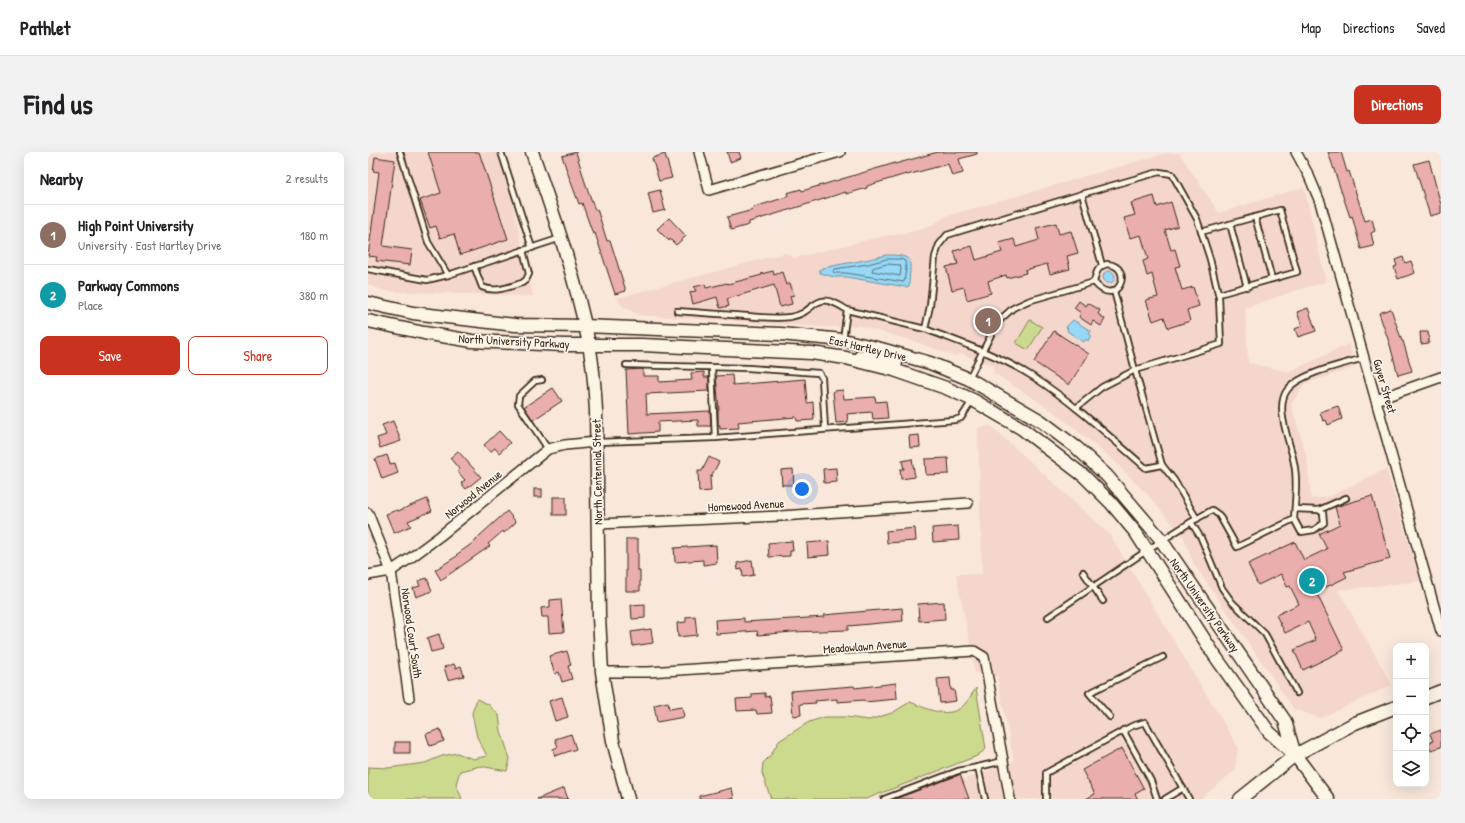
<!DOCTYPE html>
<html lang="en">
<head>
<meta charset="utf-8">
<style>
  :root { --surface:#fff; --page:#f2f2f2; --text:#202124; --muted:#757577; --line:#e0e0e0; --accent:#c8321e }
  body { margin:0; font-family:"Patrick Hand",sans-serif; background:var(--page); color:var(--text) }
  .controls { position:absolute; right:12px; bottom:12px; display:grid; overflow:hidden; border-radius:8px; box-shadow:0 4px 16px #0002 }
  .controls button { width:36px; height:36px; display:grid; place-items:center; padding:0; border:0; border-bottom:1px solid var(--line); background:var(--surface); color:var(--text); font:20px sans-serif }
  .you { position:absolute; left:434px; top:337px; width:14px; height:14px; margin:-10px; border:3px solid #fff; border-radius:50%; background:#1a73e8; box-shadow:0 0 0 6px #1a73e833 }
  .badge { display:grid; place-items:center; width:26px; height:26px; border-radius:50%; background:var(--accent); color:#fff; font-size:13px; font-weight:700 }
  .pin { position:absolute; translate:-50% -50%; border:2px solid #fff; box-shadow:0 1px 4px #0006 }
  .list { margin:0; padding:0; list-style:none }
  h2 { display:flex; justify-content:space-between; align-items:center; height:52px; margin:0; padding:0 16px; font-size:17px }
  h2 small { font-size:13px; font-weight:400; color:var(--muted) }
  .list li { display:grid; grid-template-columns:26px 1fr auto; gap:12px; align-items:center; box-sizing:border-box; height:60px; padding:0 16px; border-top:1px solid var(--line) }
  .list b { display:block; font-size:15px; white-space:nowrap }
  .list p { margin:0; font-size:13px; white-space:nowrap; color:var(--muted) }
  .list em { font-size:13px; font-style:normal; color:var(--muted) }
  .actions { display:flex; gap:8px; padding:12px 16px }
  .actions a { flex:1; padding:9px 0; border:1px solid var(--accent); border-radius:8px; text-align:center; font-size:14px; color:var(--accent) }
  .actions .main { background:var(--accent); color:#fff }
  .icon { flex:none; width:22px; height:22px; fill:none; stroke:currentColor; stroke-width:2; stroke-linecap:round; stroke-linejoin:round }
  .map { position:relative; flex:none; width:1073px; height:647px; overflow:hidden; border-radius:8px }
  header { display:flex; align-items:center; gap:24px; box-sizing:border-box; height:56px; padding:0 20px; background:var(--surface); border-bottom:1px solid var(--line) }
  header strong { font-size:19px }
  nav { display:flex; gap:22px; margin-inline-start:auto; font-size:14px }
  .intro { display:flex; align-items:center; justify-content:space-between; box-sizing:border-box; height:96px; padding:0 24px }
  h1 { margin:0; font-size:28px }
  .button { padding:10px 18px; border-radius:8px; background:var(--accent); color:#fff; font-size:14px; font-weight:700 }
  main { display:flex; gap:24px; padding:0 24px }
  aside { flex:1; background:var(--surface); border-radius:8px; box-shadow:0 4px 16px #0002 }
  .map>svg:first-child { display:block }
</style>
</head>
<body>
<header>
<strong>Pathlet</strong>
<nav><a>Map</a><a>Directions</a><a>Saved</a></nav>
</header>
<div class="intro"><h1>Find us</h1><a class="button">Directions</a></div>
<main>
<aside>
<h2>Nearby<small>2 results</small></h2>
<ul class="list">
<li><span class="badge" style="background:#8d6e63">1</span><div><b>High Point University</b><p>University · East Hartley Drive</p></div><em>180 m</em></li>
<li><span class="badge" style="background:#0f9aa8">2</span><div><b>Parkway Commons</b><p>Place</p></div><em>380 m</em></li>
</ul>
<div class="actions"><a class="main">Save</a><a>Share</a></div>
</aside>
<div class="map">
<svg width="1073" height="647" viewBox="0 0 1073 647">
  <rect width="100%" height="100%" fill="#f8e7da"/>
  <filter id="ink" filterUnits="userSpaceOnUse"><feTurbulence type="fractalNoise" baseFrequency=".025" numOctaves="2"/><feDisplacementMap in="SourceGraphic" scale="8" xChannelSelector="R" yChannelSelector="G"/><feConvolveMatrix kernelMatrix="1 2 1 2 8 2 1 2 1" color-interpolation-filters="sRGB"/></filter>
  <g filter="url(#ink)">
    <g fill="#f4d6cc">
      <polygon points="0,0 133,0 165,144 16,139 0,132"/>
      <polygon points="811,1 851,61 936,35 958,130 932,137 877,156 880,211 921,220 981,192 987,215 937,232 923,252 939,306 943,347 963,344 1018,317 1052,429 970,438 1024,533 952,566 926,557 826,412 815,384 779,342 743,306 685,259 626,221 625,214 594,202 586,204 546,189 492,174 458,175 271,163 254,154 249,146 417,101 426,106 516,84 537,82 563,73 579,64 795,2"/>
      <polygon points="623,274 742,383 870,595 867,618 832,647 543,647 646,609 629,524 607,521 602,491 588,422 614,422 610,276"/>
    </g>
    <g fill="#ccda8e" stroke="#848256">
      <polygon points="662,168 674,175 660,198 648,191"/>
      <path d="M608,536L618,597L609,604L498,647H403L394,621L395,611L402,604L411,589L441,570L457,565H478L501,568L524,561L542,550C558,556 579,568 595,554C600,549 604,542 608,536Z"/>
      <polygon points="109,547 120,552 131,563 133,579 142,607 139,619 112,614 92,619 88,632 94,647 0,647 0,615 20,616 57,611 74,604 89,601 105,607 119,604 109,585 104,561"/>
    </g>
    <g fill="#95d8f7" stroke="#7192a0">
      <path d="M518,103C548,103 542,108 541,134L538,135L478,125H466L452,121L451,118L455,116C476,111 497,109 518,103Z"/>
      <circle cx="741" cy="125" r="6"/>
      <polygon points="705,168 723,179 721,182 723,183 720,189 718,187 716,190 699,179 700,177 698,175"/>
    </g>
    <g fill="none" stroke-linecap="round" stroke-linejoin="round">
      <g stroke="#5f7075" stroke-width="1">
        <polygon points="519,107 533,107 537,109 538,117 536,130 478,121 467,121 465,120 467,117 500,112"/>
        <polygon points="519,112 532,113 533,117 532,124 504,119 505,116"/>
      </g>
    </g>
    <g fill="#eaaead" stroke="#3b2a1e">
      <polygon points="60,0 111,0 140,87 92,103 86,82 72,86 68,74 62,76 52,48 73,41"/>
      <polygon points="208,0 217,30 227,58 229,57 239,89 242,88 258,139 247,142 227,81 225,82 214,51 211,52 200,22 194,4"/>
      <polygon points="359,0 371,0 373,6 362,10"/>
      <polygon points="570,0 609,0 609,2 591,7 595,21 584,24 580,12 539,23 538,22 499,34 499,36 478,42 478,40 411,61 381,70 381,73 363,78 359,65 385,58 384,56 415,46 420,44 419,41 433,37 434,39 527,11 527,12"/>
      <polygon points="960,0 973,0 979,20 981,19 997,69 1004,67 1007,79 1003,81 1006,94 993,97 984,64 982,65"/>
      <polygon points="297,2 304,26 291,29 284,6"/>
      <polygon points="7,5 27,8 15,94 44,98 42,113 8,109 9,105 0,104 11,20 5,19"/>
      <polygon points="1061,8 1073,53 1073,61 1062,64 1046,12"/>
      <polygon points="292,38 297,58 285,61 280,41"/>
      <polygon points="786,44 789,55 803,50 810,74 797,78 803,98 807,97 812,114 807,115 814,138 825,135 831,154 819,158 822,169 800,176 796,165 785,169 778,148 790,145 784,122 779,124 775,109 780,107 773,83 762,86 756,66 767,63 763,51"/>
      <polygon points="301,66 318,84 308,93 302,87 301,89 289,77"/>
      <polygon points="688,71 691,82 703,79 710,101 699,104 702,117 682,122 679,112 657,118 658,121 639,126 638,123 620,129 623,141 599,148 596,135 584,138 578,115 590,112 586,99 604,94 608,108 634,100 631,91 646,87 648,95 671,88 668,76"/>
      <polygon points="1035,105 1037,111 1043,109 1047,121 1030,127 1026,115 1029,114 1027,108"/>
      <polygon points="405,119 406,123 414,120 418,133 422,131 426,143 422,144 424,152 412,155 406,133 359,147 361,154 352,156 349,145 325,152 322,140 328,139 326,135 337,132 338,136 359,131 360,132 394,123 393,122"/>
      <polygon points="711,149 718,154 720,151 732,158 730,162 737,167 733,174 725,169 723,173 711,165 713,161 706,156"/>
      <polygon points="940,156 948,179 930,185 927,177 934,174 929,160"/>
      <polygon points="1023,157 1034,189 1035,189 1044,219 1030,223 1022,193 1011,161"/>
      <polygon points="686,179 721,202 701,233 666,210"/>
      <polygon points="1052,180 1060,180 1061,191 1053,192"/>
      <polygon points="275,217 275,224 291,224 291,230 324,228 323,221 336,220 336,225 341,225 341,239 278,242 279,262 342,259 343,274 330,274 330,268 290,270 290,280 261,282 258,218"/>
      <polygon points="364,223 365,233 437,227 439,251 445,250 446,268 429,269 428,265 370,270 371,276 352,277 352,273 350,273 350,258 351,258 348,224"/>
      <polygon points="185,236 194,249 165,268 156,255"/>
      <polygon points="475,238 476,247 507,245 508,250 518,249 520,266 505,267 504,260 479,262 480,270 468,271 465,239"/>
      <polygon points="970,254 974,267 960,273 958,268 955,269 952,260"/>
      <polygon points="25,269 33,289 12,296 9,286 18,283 14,273"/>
      <polygon points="131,279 142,291 131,301 127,296 122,300 116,293"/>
      <polygon points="551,283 552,295 542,296 541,284"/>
      <polygon points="90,299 113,325 98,337 93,331 97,328 90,320 92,318 82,306"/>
      <polygon points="19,303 22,312 27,311 30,321 14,327 7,307"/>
      <polygon points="341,305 351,310 342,326 343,339 331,340 330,319 334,319"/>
      <polygon points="580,306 581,322 558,323 557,307"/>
      <polygon points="544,307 547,325 533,327 532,317 536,317 534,309"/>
      <polygon points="468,316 469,330 456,331 455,317"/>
      <polygon points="425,317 426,333 414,333 413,318"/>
      <rect x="166" y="337" width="8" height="8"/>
      <polygon points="1004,344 1022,407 976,420 979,425 948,440 976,498 935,518 926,498 948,488 940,470 917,481 908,463 931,452 922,434 919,435 913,422 890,433 880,412 927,390 936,408 959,397 951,382 972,372 967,355"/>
      <rect x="185" y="345" width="13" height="18"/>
      <polygon points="59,347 64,359 40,369 43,374 26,381 18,362 29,358 30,359"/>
      <polygon points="139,359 148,370 136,381 135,379 120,392 122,394 73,428 67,418 89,404 88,403 109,388 108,387"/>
      <polygon points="590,374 591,388 565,390 564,376"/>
      <polygon points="547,376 548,389 519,391 518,379"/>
      <polygon points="258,387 270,387 270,419 272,419 272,439 258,439"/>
      <polygon points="424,389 425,399 422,399 422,404 401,405 400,391"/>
      <polygon points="461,389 462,403 440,405 439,391"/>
      <polygon points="348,393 349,411 335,413 335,408 307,410 306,396"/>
      <polygon points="384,408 386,423 375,425 374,417 370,418 369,411"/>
      <polygon points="59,426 64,439 48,445 45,436 52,434 50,429"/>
      <polygon points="193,447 196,480 181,481 180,465 174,465 173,456 182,455 182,448"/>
      <polygon points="576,450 577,467 551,469 550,452"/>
      <polygon points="277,452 277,466 264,467 263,453"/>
      <polygon points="534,456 535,469 480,474 480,478 424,480 390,483 389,479 348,482 347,468 376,466 376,470 456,465 456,463"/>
      <polygon points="327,464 329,483 310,485 309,471 318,470 318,465"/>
      <polygon points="283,477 285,491 265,494 263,480"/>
      <polygon points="71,482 75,497 63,500 59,486"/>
      <polygon points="199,499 203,513 200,514 204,527 194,530 191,520 187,522 181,504"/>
      <polygon points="86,512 88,516 93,514 96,524 80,528 76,515"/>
      <polygon points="582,526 583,538 586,538 588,549 572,551 569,527"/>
      <polygon points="528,531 529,547 497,550 496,548 469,550 469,547 447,549 448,551 432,552 433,563 425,564 423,539 486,534 487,536"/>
      <polygon points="397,541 397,545 402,544 404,561 389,562 388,558 369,559 368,547 384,546 384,542"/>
      <polygon points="194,545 200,565 187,569 181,549"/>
      <polygon points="300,550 301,557 314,555 316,565 289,570 286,553"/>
      <polygon points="72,577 76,589 62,594 58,582"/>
      <polygon points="1073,578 1073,595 1063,598 1060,591 1065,589 1062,582"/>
      <polygon points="203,582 208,597 187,604 185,597 190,595 187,587"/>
      <rect x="27" y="590" width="15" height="11"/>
      <polygon points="754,596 776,637 767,642 770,647 718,647 727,642 714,618"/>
      <polygon points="592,622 601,647 527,647 591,623"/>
      <polygon points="196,636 200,647 169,647"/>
      <polygon points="364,636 366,647 331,647 331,644"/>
    </g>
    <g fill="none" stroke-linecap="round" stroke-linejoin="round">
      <defs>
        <g id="lane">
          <polyline points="32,0 60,90 80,123"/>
          <polyline points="133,0 164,96"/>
          <polyline points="714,42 791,20 804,22 829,67 842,107 851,145 853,192 767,218 746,139"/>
          <polyline points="887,65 904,127"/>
          <polyline points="862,72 879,135"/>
          <polyline points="833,80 912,58 929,120 851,142"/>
          <path d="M739,112C768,114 749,159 726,130C728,121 729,115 739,112Z"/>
          <path d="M734,113L714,42L579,83L571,93L567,105L562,154L557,177C594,191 633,204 667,226C707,252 742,285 778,316L794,313"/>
          <path d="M106,114L114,135C127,141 140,135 154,131L158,128L161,122L155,98"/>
          <polyline points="0,117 59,128 80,123 193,86"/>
          <path d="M309,159C333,161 356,162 379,164C393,165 408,167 422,165C450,161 444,135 479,158"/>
          <polyline points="475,188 479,158 557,177"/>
          <polyline points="258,213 380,216 451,221 454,226 457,277"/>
          <polyline points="344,216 347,286"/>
          <polyline points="601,226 628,173 634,166 645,156 660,149 726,130"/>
          <polyline points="174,228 167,229 151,244 150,252 180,297"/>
          <polyline points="708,256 734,235 767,218 794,313 806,328 829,367"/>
          <polyline points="230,290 347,286 587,268 593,266 604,249"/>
          <polyline points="927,357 951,358 978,346"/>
          <polyline points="926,367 933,380 946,378 956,371 955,361 951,358"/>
          <path d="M823,370L844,358L851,363L869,395L926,367C927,349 930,329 926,311C923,291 905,255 920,237C933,221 976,212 996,206"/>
          <polyline points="715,420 735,449"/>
          <polyline points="680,465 793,389 823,370 833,386 854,436 864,450 897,482 929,541"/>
          <polyline points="742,565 721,541 795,505"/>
          <polyline points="755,578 783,629 789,647"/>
          <polyline points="516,647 590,619 610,615"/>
          <polyline points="617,647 610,615 635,609"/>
          <polyline points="678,647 678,621 764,574 777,570 821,647"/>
          <polyline points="797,647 815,636"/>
        </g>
        <g id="street">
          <polyline points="331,0 341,38 472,0"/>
          <polyline points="928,0 941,24 952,50 1073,479"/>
          <polyline points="1008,248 1073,225"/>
          <polyline points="0,361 23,419 41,546"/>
          <polyline points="230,372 413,364 600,351"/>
          <polyline points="0,423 23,419 41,407 72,384 180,297 197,293 228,290"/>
          <polyline points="234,520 280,520 606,499 616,505 642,647"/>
        </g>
        <g id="secondary">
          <path d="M164,0C186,63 208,127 221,192C225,214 227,237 228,259L231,465L234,520L245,589L260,647"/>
          <polyline points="0,151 45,161 147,173 216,174 413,182 475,188 513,197 562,211 601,227 620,238 673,269 709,296 739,324 791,385 917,569 927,603"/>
          <polyline points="0,169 56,181 104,189 196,193 274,193 443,201 478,206 526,218 578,236 605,248 653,276 716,324 743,351 768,381 847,504 901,580 927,603 960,647"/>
          <polyline points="492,205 509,204 528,211"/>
          <polyline points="1058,545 1073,539"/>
          <polyline points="872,647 927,603 987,571 1028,555"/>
        </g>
      </defs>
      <use href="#lane" stroke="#3b2a1e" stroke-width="8"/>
      <use href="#street" stroke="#3b2a1e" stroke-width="12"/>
      <use href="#secondary" stroke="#3b2a1e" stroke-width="15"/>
      <use href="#lane" stroke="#fcf5e5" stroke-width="4.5"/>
      <use href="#street" stroke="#fcf5e5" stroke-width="9"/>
      <use href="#secondary" stroke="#fcf5e5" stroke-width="12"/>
    </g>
  </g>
  <g text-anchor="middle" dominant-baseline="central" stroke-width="3.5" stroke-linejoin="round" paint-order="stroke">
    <g font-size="12" fill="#3b2a1e" stroke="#fcf5e5">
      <text transform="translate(146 189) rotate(3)">North University Parkway</text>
      <text transform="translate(500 196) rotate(13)">East Hartley Drive</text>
      <text transform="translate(1017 234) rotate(74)">Guyer Street</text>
      <text transform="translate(229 320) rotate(-91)">North Centennial Street</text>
      <text transform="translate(105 342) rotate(-39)">Norwood Avenue</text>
      <text transform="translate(378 353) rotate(-3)">Homewood Avenue</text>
      <text transform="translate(837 453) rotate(55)">North University Parkway</text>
      <text transform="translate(44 481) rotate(82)">Norwood Court South</text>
      <text transform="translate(497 494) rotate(-4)">Meadowlawn Avenue</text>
    </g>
  </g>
</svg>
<div class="controls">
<button>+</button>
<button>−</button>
<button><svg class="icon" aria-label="locate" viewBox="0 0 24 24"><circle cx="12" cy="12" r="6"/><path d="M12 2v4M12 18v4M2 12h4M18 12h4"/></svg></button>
<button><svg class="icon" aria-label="layers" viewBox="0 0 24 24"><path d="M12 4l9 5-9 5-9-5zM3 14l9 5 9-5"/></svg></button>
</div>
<div class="you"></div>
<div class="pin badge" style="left:620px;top:169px;background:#8d6e63">1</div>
<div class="pin badge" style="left:944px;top:429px;background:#0f9aa8">2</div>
</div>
</main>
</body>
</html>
